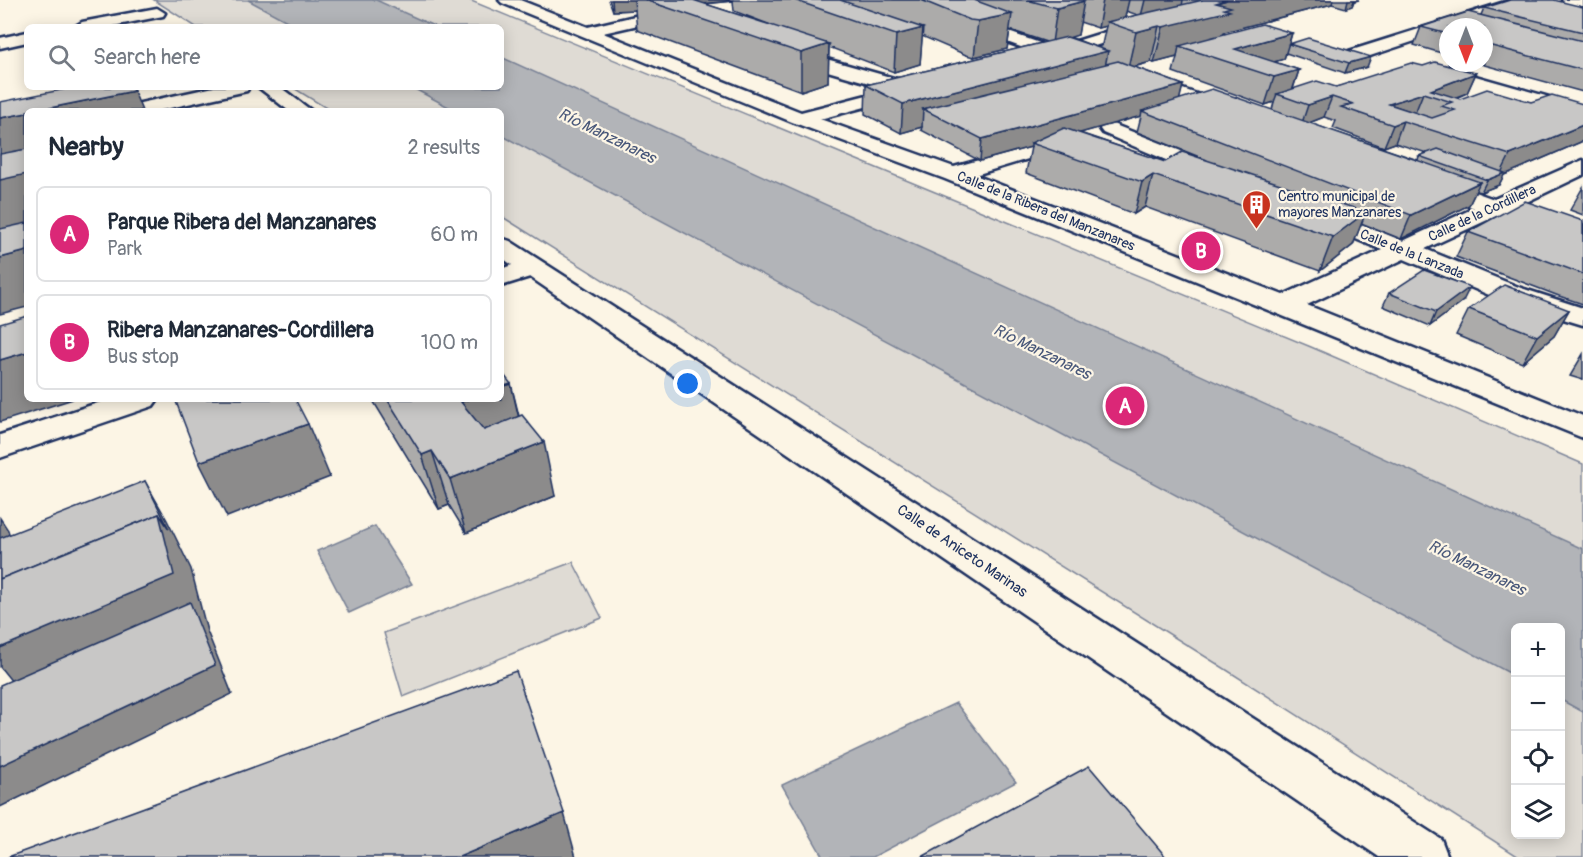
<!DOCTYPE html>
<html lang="en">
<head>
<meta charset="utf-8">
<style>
  :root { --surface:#fff; --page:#f6f6f7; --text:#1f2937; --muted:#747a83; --line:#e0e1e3; --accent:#db2777 }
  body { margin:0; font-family:Pangolin,sans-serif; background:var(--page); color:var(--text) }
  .controls { position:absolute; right:18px; bottom:18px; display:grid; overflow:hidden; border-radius:9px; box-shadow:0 3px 15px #0003 }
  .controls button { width:54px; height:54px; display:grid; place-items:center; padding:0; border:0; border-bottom:2px solid var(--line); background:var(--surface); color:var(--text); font:30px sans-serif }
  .compass { position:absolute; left:1439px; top:18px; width:54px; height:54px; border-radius:50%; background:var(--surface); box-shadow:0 3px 15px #0003; rotate:180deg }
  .you { position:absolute; left:688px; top:384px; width:21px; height:21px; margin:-15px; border:4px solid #fff; border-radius:50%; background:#1a73e8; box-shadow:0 0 0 9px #1a73e833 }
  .badge { display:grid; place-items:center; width:39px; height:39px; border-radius:50%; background:var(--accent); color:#fff; font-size:20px; font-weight:700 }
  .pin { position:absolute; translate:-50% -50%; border:3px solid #fff; box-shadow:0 2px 6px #0006 }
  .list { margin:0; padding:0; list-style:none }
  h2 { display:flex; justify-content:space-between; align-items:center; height:78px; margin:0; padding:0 24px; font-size:26px }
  h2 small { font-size:20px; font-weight:400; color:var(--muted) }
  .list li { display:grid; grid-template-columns:39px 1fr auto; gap:18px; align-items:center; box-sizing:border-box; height:96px; margin:0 12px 12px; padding:0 12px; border:2px solid var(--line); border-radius:9px }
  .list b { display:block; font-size:22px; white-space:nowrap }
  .list p { margin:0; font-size:20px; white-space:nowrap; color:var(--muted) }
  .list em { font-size:20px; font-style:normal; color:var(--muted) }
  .icon { flex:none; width:33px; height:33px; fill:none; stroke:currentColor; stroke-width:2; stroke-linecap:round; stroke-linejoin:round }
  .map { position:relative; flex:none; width:1583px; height:857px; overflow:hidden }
  .search { position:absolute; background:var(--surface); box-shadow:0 3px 15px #0003; left:24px; top:24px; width:480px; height:66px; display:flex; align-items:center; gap:15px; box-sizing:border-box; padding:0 21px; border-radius:9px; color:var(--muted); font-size:22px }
  .panel { position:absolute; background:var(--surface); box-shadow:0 3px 15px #0003; left:24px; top:108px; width:480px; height:294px; border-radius:9px }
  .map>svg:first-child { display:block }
</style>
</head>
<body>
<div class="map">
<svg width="1583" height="857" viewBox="0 0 1583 857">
  <rect width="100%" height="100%" fill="#fcf5e5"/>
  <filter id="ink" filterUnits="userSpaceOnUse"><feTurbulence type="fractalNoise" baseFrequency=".0167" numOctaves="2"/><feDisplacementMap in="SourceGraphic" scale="12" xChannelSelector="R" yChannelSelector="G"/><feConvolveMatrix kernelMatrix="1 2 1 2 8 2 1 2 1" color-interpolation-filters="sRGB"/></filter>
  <g filter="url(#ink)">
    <g fill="#dfdbd4" stroke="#7d8599" stroke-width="1.5" fill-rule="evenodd">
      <path d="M154,0H469L1311,347L1583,464V857H1519L1222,667L501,216V111H331L292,87H501V27H196ZM1516,628H1560V834H1516Z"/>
      <polygon points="573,562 602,618 403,697 384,633"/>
    </g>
    <g fill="#b2b4b8" stroke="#767f94" stroke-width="1.5">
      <polygon points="248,0 376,0 436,27 298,27"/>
      <polygon points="501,57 1583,549 1583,712 1561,700 1560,628 1516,628 1515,676 501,135 501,111 456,111 411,87 501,87"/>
      <polygon points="375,526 412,584 349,613 317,551"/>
      <polygon points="956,703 1016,782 873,857 823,857 782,785"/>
    </g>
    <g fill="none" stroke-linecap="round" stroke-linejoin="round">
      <defs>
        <g id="minor">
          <polygon points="499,0 520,0 588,27 669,8 687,10 689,13 687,16 669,18 603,33 801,112 890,89 779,57 776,53 779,49 791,49 915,84 917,88 914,94 820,119 954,167 1064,136 1071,134 1078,136 1081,140 1078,144 975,175 1283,295 1382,250 1308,219 1304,214 1308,209 1316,207 1324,209 1403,241 1474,208 1423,189 1420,184 1423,179 1431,177 1439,179 1494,199 1583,160 1583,175 1516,207 1583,226 1583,241 1496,216 1425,249 1521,288 1583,308 1583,325 1501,300 1404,259 1307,305 1583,416 1583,438 945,179 792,122 502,3"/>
          <path d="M895,0H917L1054,48L1147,19L1155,24L1153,27L1073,53L1080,54L1083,58L1080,62C1075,63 1048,60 1042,59L1040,54L898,3Z"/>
          <polygon points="1508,1 1513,3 1516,6 1513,9 1459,27 1448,27 1448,30 1361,59 1349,59 1346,55 1349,51"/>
          <polygon points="157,8 165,13 163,16 108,27 74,27 82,22"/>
          <polygon points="27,32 27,42 0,48 0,38"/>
          <polygon points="1450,63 1479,63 1583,92 1583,104 1453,67"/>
          <polygon points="1137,73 1237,108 1240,112 1237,116 1223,116 1131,83 1128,79 1131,75"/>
          <polygon points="214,87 249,87 247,91 156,111 119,111 122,107"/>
          <polygon points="258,87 280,87 312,111 289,111"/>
          <polygon points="1110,123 1224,168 1227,173 1224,178 1216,180 1208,178 1103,133 1100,129 1103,125"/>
          <polygon points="501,238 510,241 1441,839 1448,857 1379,857 530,277 501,286 501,269 512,265 501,257"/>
          <polygon points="110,399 158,399 153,406 0,458 0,435"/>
        </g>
        <polygon id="highway" points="1562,0 1583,0 1583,8 1565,3"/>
      </defs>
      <use href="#minor" stroke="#1b2f5e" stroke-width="5"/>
      <use href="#highway" stroke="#1b2f5e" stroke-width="5"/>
      <use href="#minor" fill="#fcf5e5" fill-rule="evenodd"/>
      <use href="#highway" fill="#fcf5e5" fill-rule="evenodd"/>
    </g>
    <g fill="#acabaa" stroke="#1b2f5e" stroke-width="1.5" fill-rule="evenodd">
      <path d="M609,0H1359L1354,1L1352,6L1346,8L1332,4L1224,32V34L1292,33L1289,44L1367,67L1345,73L1286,53L1284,59L1274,62L1299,70L1293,89L1336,87L1423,66L1476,73L1467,93L1456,98L1460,99L1583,104V141L1504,175L1499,185L1481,192L1476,191L1469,205L1401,239L1361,223L1353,245L1320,271L1145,207L1134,214L1026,173L1031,147L980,161L921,130L922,127L901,133L865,114L866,85L1046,42L1010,30L1007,49L974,57L966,55L922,36L920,64L894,72L829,47L828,82L801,91L637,30L635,10L613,11ZM733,1L734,11L771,25L705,4ZM1126,11L1138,15L1125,18ZM1080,22L1098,28L1106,26L1101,49L1070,37L1078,35ZM1177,57L1173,72L1265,105L1274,102L1272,110L1179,99L1183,85L1134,67L1151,62L1154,63ZM1141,116L1137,132L1207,160L1165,162L1080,133ZM1324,117L1336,121L1333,128L1384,147L1395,143L1427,153L1419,156L1418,160L1309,123Z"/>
      <polygon points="1583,7 1583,92 1477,63 1484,63 1484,27 1448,27 1448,55 1414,45 1421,27 1481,15 1484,8"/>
      <polygon points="1583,187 1583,215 1570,210"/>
      <polygon points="1583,221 1583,304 1559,296 1456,257 1468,232"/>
      <polygon points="1389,293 1463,301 1430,326 1383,306"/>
      <polygon points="1469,309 1569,310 1554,336 1522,363 1456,335"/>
      <polygon points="1583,354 1583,380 1570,376"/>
      <polygon points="511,384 519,416 555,496 466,533 449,505 439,509 372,399 501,399"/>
    </g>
    <g fill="#8c8b8b" stroke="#1b2f5e" stroke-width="1.5">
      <polygon points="612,0 634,0 635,10 613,11"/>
      <polygon points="645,0 733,0 733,1 666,7"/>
      <polygon points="1103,0 1129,0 1124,21 1107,22 1106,26 1098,28"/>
      <polygon points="1145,0 1183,0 1182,6 1141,16"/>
      <polygon points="1227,0 1333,0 1332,4 1224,32 1221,46 1179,46 1177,57 1154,63 1163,27 1216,3"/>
      <polygon points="1348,0 1359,0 1354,1 1352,6 1346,8"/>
      <polygon points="1084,1 1078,35 1052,43 1057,8"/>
      <polygon points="1012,14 1007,49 974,57 978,21"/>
      <polygon points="1159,26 1151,62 1128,68 1136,32"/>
      <polygon points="923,28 920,64 894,72 896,35"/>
      <polygon points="1292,33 1284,59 1249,69 1235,49"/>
      <polygon points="829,44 828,82 801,91 801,53"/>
      <polygon points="1108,51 1103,78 923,109 922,127 901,133 903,104"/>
      <polygon points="1371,57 1367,67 1345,73 1349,63"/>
      <polygon points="1299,70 1290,97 1277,94 1274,102 1265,105 1274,77"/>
      <polygon points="1476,73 1467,93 1448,100 1431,90"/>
      <polygon points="1183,85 1178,106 1142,111 1141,116 1037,145 1031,143 1031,147 980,161 982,139"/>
      <polygon points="134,91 142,111 35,111"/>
      <polygon points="1423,93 1415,113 1389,104"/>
      <polygon points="1332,97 1324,117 1301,126 1308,105"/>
      <polygon points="27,113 27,224 0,231 0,118"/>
      <polygon points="1403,121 1395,143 1384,147 1393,125"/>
      <polygon points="1583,125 1583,141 1504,175 1499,185 1481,192 1487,180 1500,175 1510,155"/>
      <polygon points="1153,175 1145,207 1134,214 1142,182"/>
      <polygon points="1480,182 1469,205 1401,239 1411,215"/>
      <polygon points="1366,212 1353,245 1320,271 1333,237"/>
      <polygon points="27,251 27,307 0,314 0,258"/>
      <polygon points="1470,287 1463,301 1430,326 1436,312"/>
      <polygon points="1569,310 1554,336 1522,363 1537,336"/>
      <polygon points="27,352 27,399 73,399 0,422 0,360"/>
      <polygon points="511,384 523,436 475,455 461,402 469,399 501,399 501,387"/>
      <polygon points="308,424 330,477 227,517 199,462"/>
      <polygon points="544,442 555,496 466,533 450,479"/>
      <polygon points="432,451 449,505 439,509 422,455"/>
      <polygon points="145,481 167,520 191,569 207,631 232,694 0,807 0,766 34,709 0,667 0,600"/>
      <polygon points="0,518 8,530 23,579 0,589"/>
      <polygon points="564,813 576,857 459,857"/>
    </g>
    <g fill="#c8c7c6" stroke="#1b2f5e" stroke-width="1.5" fill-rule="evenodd">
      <polygon points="645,0 693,0 829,44 801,53"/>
      <polygon points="794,0 840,0 923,28 896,35"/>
      <polygon points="921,0 974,0 1012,14 978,21 970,20"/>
      <polygon points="1027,0 1082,0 1084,1 1057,8"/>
      <polygon points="1203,0 1227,0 1216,3 1231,7 1224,9 1230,11 1163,27 1159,26 1136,32 1107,22"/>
      <polygon points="1510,0 1554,0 1583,7 1583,32 1484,8"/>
      <polygon points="1468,12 1583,41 1583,70 1484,44 1484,27 1448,27 1448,34 1421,27"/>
      <polygon points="1262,24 1292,33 1235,49 1299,70 1274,77 1179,46"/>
      <polygon points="1067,37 1108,51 903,104 866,85"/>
      <polygon points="1308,38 1371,57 1349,63 1289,44"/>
      <polygon points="1118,61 1183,85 982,139 923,109"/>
      <path d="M1435,62L1476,73L1431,90L1460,99L1487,89L1531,102L1552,95L1583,104V125L1510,155L1403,121L1393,125L1341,107L1353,104L1332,97L1308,105L1277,94L1317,81L1336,87L1411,63L1423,66ZM1423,93L1452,102L1441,106L1455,110L1432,118L1389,104Z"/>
      <polygon points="76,87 131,87 134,91 35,111 27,111 27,113 0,118 0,102"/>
      <polygon points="1212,89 1480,182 1411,215 1142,111"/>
      <polygon points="1064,128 1165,162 1182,152 1366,212 1333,237 1153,175 1142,182 1031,143"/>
      <polygon points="27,149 27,174 0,180 0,154"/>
      <polygon points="1438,149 1505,173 1487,180 1419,156"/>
      <polygon points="1525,201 1583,221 1583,274 1468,232"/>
      <polygon points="27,223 27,251 0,258 0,229"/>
      <polygon points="1424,270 1470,287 1436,312 1389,293"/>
      <polygon points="1504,285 1569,310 1537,336 1469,309"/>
      <polygon points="27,316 27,352 0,360 0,324"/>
      <polygon points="501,371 511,384 501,387"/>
      <polygon points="175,399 295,399 308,424 199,462"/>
      <polygon points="387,399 469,399 461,402 484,430 522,415 544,442 450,479 432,451 422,455"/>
      <polygon points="145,481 169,529 159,514 0,579 0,538"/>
      <polygon points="159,514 174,575 0,648 0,579"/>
      <polygon points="190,602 215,665 0,766 0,685"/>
      <polygon points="516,671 564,813 459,857 8,857"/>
      <polygon points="1089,766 1166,857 922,857"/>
    </g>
  </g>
  <defs>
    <symbol id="building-pin" viewBox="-11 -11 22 30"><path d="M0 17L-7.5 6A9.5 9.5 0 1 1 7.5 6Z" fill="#c8321e" stroke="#fcf5e5"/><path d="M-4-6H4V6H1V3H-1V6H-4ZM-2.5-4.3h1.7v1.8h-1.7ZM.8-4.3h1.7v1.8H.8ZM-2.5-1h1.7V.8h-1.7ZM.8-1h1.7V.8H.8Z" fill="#fff"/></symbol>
  </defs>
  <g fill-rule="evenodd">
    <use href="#building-pin" x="1240" y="188" width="33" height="45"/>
  </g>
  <g text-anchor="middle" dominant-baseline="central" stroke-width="4.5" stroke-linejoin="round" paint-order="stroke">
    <g font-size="14" fill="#1b2f5e" stroke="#fcf5e5" text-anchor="start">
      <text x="1278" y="196">Centro municipal de<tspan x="1278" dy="16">mayores Manzanares</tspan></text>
    </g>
    <g font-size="14" fill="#1b2f5e" stroke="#fcf5e5">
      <text transform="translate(1046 211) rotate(22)">Calle de la Ribera del Manzanares</text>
      <text transform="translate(1482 213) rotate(-25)">Calle de la Cordillera</text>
      <text transform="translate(1412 254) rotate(22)">Calle de la Lanzada</text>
    </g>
    <g font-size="15" fill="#1b2f5e" stroke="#fcf5e5">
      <text transform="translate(962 551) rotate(34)">Calle de Aniceto Marinas</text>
    </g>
    <g font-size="16" font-style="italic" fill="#485779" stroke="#fcf5e5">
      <text transform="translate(607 136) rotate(26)">Río Manzanares</text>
      <text transform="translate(1042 352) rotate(26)">Río Manzanares</text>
      <text transform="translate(1477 568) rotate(26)">Río Manzanares</text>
    </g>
  </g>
</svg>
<div class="controls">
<button>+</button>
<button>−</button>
<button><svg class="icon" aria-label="locate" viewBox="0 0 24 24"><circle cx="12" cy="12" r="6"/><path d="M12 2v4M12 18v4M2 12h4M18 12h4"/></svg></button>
<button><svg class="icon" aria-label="layers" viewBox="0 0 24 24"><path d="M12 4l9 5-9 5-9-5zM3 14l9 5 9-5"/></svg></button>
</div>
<svg class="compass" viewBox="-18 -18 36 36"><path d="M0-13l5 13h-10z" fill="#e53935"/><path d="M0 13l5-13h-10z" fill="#747a83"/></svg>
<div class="you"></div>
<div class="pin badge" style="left:1125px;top:406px">A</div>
<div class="pin badge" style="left:1201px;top:251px">B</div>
<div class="search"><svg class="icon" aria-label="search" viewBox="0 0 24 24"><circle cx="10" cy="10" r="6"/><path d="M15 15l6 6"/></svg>Search here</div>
<section class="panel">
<h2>Nearby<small>2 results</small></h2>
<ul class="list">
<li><span class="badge">A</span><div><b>Parque Ribera del Manzanares</b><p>Park</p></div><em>60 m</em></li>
<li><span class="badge">B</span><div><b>Ribera Manzanares-Cordillera</b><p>Bus stop</p></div><em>100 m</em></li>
</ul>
</section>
</div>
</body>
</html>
